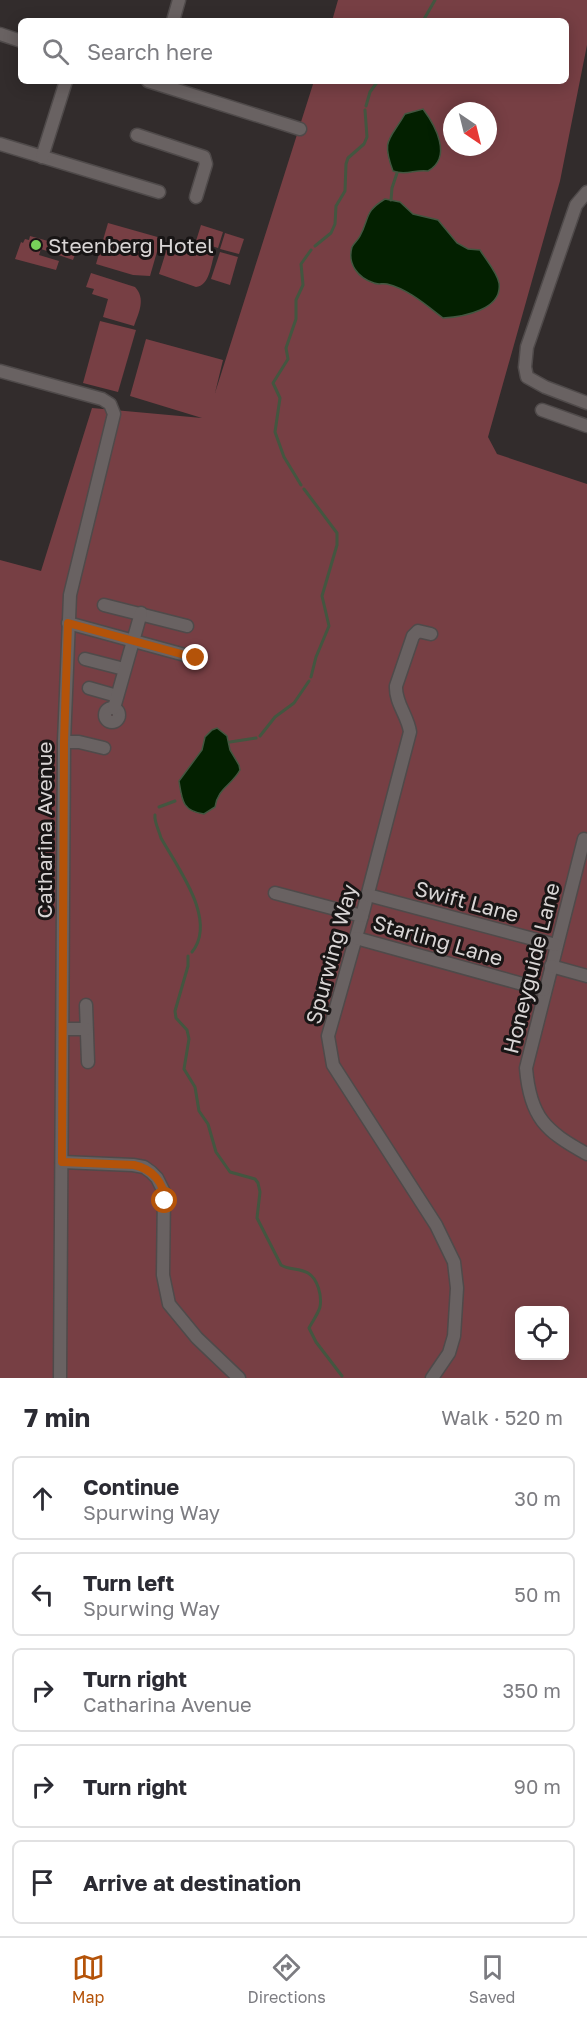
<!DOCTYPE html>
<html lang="en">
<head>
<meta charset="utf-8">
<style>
  :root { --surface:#fff; --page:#f7f7f7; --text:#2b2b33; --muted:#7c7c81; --line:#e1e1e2; --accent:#b45309 }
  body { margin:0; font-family:"Golos Text",sans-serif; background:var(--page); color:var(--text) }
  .controls { position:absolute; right:18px; bottom:18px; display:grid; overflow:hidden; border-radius:9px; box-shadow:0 3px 15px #0003 }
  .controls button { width:54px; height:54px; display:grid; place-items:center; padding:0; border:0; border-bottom:2px solid var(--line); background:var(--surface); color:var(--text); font:30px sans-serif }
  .compass { position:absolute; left:443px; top:102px; width:54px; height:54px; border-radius:50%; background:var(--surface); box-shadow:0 3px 15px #0003; rotate:145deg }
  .stop { position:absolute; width:18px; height:18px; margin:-14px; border:4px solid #b45309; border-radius:50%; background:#fff }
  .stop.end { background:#b45309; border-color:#fff; box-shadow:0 2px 6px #0008 }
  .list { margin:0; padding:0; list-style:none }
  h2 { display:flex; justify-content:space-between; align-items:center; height:78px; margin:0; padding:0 24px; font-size:26px }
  h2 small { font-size:20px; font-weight:400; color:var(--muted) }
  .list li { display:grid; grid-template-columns:39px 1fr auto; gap:18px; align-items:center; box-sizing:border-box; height:84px; margin:0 12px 12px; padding:0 12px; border:2px solid var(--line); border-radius:9px }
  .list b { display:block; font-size:22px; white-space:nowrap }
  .list p { margin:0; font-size:20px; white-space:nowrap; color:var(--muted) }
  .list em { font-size:20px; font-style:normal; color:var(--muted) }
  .icon { flex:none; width:33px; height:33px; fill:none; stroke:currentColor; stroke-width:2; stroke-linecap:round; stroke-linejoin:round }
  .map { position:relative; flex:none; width:587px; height:1378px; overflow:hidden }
  .search { position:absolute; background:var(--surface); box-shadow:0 3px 15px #0003; left:18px; right:18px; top:18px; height:66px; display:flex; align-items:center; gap:15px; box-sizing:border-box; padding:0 21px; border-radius:9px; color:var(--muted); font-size:22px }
  .sheet { height:558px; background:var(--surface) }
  nav { display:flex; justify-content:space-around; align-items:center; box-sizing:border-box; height:84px; border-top:2px solid var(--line); background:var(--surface); font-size:16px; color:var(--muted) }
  nav a { display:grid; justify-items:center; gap:3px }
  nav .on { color:var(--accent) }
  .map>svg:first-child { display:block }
</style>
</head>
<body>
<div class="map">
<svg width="587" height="1378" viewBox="0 0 587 1378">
  <rect width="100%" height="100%" fill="#322c2c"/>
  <g fill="#773f44" fill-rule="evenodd">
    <path d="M338,0H587V45L560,181L488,437L497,454L587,484V1378H0V560L41,571L92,408L202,418L130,396L146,339L223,360L215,393L314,81H566V21H332ZM452,111H488V147H452ZM520,1310H564V1356H520Z"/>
    <polygon points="108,223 161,238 150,276 133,275 96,264"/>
    <polygon points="201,225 223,232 218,248 196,241"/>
    <polygon points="225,233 244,239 239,254 220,249"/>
    <polygon points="30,236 77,249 73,260 41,249 39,255 59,261 56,270 15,259 21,242 23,243 25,239 29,240"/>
    <path d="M170,239L215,252C211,263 210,286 196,287L159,274Z"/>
    <polygon points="220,252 238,257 230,285 211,279"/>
    <path d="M91,273L135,287C146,299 139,312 134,326L103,317L108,299L92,294L94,289L86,287Z"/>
    <polygon points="100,321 136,330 118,392 83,383"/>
  </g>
  <g fill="#032000" stroke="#435640" stroke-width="1.5">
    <path d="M423,109C435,125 453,157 428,171C415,169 406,176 393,171C381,139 390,140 405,114Z"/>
    <path d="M385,199L400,202L413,214L438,220L457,243L468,249L480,250C486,260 497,272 499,283C503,310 462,317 443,318C426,305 408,289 387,284C383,283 378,285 374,283C358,278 347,264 352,247C354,243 358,240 360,236C370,217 364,212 385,199Z"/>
    <path d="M217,728L227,736L230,750L239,765L240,770C231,786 218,788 215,807L204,814C182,811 182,800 179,781L202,750L205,737L212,730Z"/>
  </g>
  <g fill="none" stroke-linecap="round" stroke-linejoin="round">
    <g stroke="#435640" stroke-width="3">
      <polyline points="423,21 435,0"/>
      <polyline points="366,106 370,92 378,81"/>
      <polyline points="391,200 392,188 397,173"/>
      <polyline points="315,246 331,233 335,224 336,206 345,191 346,164 348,158 364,144 367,137 365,110"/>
      <polyline points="301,485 284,457 275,432 280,398 273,383 288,359 286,348 296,319 296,300 303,285 301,264 311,250"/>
      <polyline points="304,489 337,533 337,545 322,596 329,626 316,657 311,677"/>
      <polyline points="260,736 275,717 294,703 309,681"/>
      <polyline points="230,742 256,738"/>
      <polyline points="159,807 175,801"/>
      <path d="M155,815C154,822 159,830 161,838C177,867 218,920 192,952"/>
      <path d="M188,956V966L175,1011L176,1018L187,1030L189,1039L184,1069L195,1087L199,1111L208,1124L216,1152L230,1172L255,1179L258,1183L260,1192L257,1218L281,1265C289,1270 299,1268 308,1273C318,1279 322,1296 320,1307C318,1314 312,1322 309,1328L316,1342L342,1376"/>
    </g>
    <defs>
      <g id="minor">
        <polyline points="173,21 179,0"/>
        <polyline points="0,34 21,41"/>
        <polyline points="148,81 300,129"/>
        <polyline points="137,135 204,157 206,164 196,197"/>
        <polyline points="0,144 159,192"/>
        <polyline points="42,157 66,81"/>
        <polyline points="587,192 576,205 527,347 525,367 527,377 545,387 587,403"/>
        <polyline points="0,371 102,399 110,404 114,414 70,595 64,742 60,1378"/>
        <polyline points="542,410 587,426"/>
        <polyline points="104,605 187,626"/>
        <polyline points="68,623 196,658"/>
        <path d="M431,634L418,631L413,636L396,686C395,703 408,716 410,732L362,916L328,1036L333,1065L436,1225L454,1262L457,1288L454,1336L449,1353L432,1378"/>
        <polyline points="85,659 124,669"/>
        <polyline points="89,688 117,696"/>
        <circle cx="112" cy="715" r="7"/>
        <polyline points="114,708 141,613"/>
        <polyline points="64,742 79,742 104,748"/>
        <path d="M584,839L526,1068C530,1117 545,1131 587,1154"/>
        <polyline points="275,893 362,916"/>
        <polyline points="368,895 556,945"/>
        <polyline points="356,938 544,990"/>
        <polyline points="551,966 587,976"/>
        <polyline points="86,1005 88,1062"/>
        <polyline points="63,1029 86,1029"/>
        <polyline points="62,1162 133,1165 144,1167 151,1172 157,1178 164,1192 163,1275 169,1304 197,1338 239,1378"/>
      </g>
    </defs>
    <use href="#minor" stroke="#4f4a4a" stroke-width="15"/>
    <use href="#minor" stroke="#696262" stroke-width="12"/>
  </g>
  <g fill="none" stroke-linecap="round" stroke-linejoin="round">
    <path stroke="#b45309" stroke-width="8" d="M165,1201C164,1182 152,1169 134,1165L62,1162L64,742L68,623L196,658"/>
  </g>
  <circle fill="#77d259" stroke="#181515" stroke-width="2" cx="36" cy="245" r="6"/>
  <g text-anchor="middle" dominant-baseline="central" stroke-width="6" stroke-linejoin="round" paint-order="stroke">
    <g font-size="21" fill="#d9d5d5" stroke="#181515" text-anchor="start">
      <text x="48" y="245">Steenberg Hotel</text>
    </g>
    <g font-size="21" fill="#d9d5d5" stroke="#181515">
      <text transform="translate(44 830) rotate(-90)">Catharina Avenue</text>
      <text transform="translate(467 901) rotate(15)">Swift Lane</text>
      <text transform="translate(438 940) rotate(16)">Starling Lane</text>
      <text transform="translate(331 954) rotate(-75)">Spurwing Way</text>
      <text transform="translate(531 968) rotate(-76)">Honeyguide Lane</text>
    </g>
  </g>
</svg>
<div class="controls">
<button><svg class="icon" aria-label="locate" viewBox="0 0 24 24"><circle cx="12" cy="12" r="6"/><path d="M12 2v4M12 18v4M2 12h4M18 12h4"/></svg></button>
</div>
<svg class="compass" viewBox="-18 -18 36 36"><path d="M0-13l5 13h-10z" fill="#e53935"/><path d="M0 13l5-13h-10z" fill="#7c7c81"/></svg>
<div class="stop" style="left:165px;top:1201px"></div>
<div class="stop end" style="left:196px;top:658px"></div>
<div class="search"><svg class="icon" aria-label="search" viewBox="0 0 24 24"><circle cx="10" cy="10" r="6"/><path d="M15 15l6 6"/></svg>Search here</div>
</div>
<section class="sheet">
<h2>7 min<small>Walk · 520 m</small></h2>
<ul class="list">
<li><svg class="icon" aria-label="ahead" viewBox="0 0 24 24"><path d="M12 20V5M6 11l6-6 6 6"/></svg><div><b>Continue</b><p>Spurwing Way</p></div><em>30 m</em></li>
<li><svg class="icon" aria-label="left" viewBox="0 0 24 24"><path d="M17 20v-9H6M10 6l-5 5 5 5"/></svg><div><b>Turn left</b><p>Spurwing Way</p></div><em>50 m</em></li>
<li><svg class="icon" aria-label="right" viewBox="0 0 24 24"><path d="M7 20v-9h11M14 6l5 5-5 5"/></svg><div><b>Turn right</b><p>Catharina Avenue</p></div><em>350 m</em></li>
<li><svg class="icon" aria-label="right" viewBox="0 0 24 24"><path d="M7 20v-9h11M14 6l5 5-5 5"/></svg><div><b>Turn right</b></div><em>90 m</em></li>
<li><svg class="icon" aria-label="arrive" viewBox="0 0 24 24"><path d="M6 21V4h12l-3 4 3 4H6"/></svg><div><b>Arrive at destination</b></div></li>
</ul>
</section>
<nav>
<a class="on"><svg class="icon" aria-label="map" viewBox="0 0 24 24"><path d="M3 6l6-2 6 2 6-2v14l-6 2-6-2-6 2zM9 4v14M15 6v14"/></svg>Map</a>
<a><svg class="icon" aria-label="directions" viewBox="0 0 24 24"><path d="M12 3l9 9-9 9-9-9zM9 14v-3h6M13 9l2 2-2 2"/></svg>Directions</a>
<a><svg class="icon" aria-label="saved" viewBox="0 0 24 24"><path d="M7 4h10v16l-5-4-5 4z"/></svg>Saved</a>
</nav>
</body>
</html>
